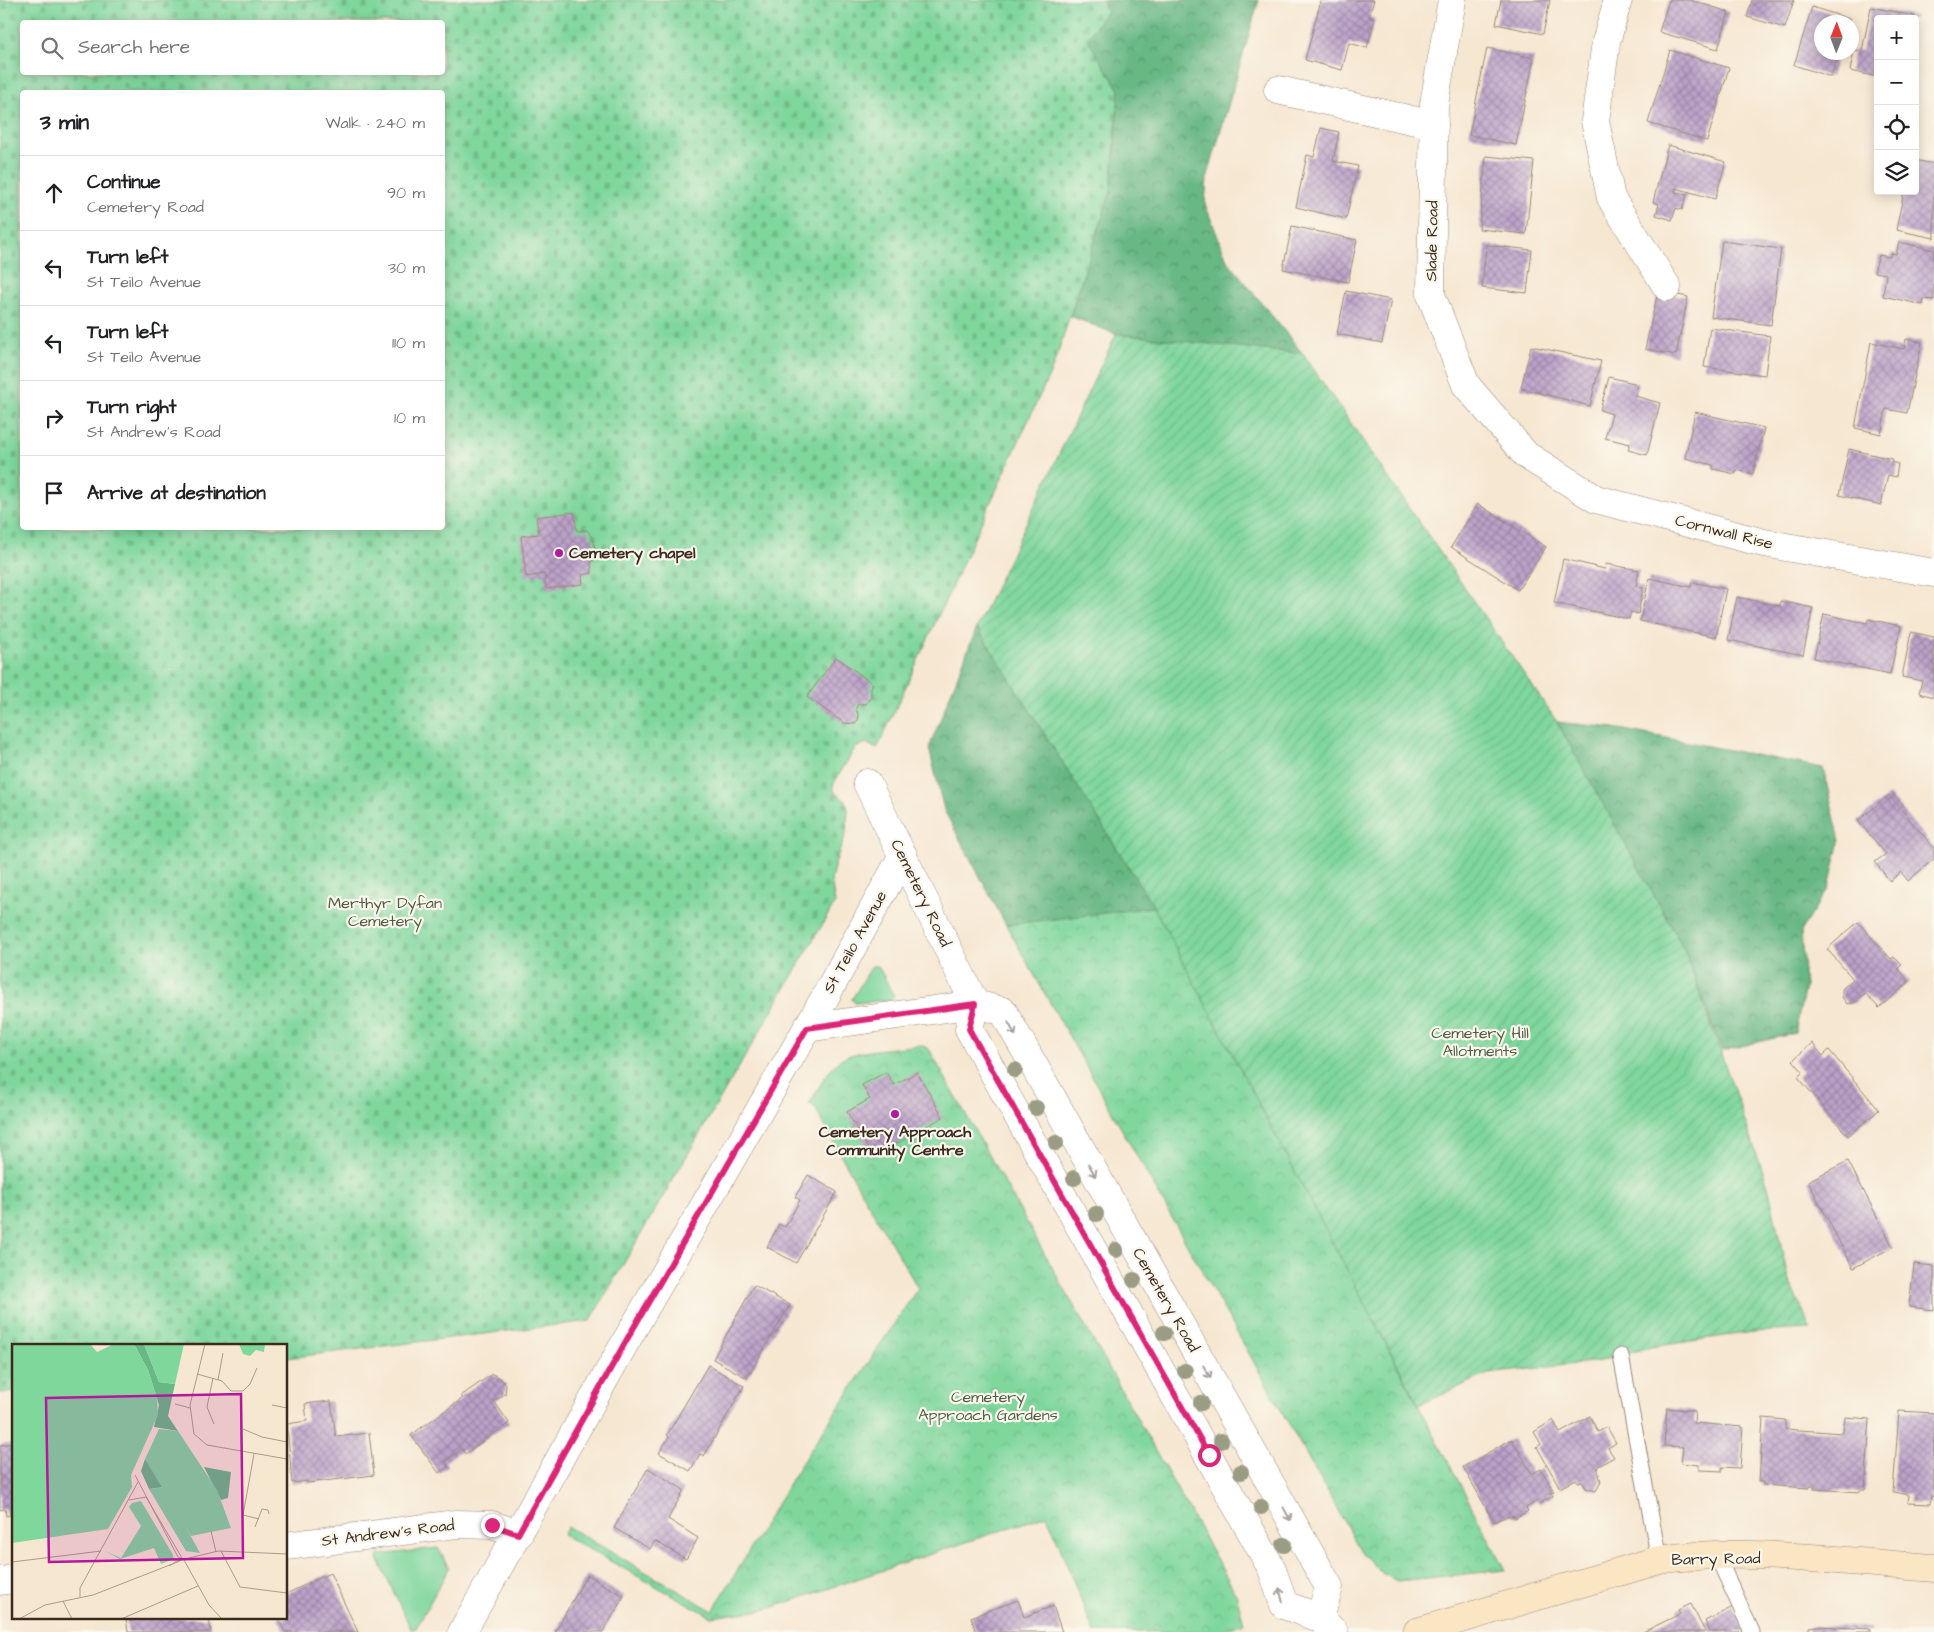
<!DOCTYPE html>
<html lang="en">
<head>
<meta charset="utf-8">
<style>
  :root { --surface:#fff; --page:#f6f6f6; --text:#202124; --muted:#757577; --line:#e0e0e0 }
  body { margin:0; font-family:"Architects Daughter",sans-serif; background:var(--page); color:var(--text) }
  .controls { position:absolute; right:15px; top:15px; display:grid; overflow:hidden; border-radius:5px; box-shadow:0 2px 12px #0003 }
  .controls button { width:45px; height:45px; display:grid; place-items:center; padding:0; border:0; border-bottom:1px solid var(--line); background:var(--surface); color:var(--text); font:25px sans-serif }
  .compass { position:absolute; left:1814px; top:15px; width:45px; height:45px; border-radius:50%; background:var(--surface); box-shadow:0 2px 12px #0003; rotate:1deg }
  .stop { position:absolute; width:15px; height:15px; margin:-11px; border:4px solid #db2777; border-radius:50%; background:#fff }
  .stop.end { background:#db2777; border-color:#fff; box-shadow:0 1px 5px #0008 }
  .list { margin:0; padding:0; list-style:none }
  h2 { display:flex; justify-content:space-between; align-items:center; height:65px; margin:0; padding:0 20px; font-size:21px }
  h2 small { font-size:16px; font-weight:400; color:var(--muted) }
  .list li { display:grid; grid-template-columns:32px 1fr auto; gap:15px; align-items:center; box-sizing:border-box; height:75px; padding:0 20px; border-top:1px solid var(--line) }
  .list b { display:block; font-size:19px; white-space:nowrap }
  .list p { margin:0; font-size:16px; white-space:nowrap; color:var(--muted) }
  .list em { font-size:16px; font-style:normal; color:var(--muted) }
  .icon { flex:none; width:28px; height:28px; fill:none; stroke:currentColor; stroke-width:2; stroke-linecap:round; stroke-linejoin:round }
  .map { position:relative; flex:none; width:1934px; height:1632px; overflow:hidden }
  .search { position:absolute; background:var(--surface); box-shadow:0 2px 12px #0003; left:20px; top:20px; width:425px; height:55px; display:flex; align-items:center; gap:12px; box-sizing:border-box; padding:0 18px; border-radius:5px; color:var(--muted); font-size:19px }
  .panel { position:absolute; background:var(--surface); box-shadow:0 2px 12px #0003; left:20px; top:90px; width:425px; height:440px; border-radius:5px }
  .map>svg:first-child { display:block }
</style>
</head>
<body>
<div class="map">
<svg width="1934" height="1632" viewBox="0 0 1934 1632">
  <defs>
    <pattern id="forest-crowns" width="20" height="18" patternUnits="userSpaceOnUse" patternTransform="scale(1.25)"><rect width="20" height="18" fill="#67b884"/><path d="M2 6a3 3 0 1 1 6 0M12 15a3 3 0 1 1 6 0" fill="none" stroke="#56966b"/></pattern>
    <pattern id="cemetery-stones" width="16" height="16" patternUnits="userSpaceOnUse" patternTransform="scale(1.25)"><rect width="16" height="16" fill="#7fd79c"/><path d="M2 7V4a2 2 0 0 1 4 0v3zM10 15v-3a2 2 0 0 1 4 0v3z" fill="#6fb986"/></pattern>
    <pattern id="park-crowns" width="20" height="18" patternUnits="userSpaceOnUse" patternTransform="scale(1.25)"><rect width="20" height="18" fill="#7fd79c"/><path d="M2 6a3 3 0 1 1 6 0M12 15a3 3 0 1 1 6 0" fill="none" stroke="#6fb986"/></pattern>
    <pattern id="garden-furrows" width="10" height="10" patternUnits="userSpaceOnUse" patternTransform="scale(1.25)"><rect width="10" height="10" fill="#7fd79c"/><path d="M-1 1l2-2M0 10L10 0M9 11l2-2" fill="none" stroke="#6fb986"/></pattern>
    <pattern id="building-cross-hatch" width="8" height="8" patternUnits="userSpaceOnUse" patternTransform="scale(1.25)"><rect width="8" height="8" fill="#bba1c9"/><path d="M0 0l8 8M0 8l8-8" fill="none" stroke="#9983a3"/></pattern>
  </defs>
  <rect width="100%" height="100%" fill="#fbf7ec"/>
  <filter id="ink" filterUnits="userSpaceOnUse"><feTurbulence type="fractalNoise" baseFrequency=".02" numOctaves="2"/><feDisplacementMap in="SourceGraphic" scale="10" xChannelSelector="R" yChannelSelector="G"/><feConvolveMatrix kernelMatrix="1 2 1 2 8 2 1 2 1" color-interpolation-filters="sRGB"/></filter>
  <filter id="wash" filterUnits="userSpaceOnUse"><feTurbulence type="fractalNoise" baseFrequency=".0096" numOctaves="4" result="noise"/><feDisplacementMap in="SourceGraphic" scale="20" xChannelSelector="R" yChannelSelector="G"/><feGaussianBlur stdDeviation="1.12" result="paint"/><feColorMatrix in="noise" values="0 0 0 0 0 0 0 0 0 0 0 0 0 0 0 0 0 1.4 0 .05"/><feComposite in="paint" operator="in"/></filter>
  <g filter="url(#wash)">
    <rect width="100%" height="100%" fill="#f6e7d1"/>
    <g fill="#7fd79c" stroke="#5d805d">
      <polygon points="872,966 878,966 894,996 891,1000 855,1003 852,999"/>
      <polygon points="438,1548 449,1568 416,1628 411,1629 378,1559 379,1555"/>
    </g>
    <g fill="url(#forest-crowns)" stroke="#517151">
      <polygon points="1103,0 1259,0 1207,178 1205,204 1227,260 1303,354 1116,334 1070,316 1111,191 1119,90 1087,39 1107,11"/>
      <polygon points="977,627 1154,907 1006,925 944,810 929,748"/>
      <polygon points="1557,722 1614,728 1823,768 1840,841 1829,887 1801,930 1805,987 1795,1033 1722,1051 1684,949"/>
    </g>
    <path fill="url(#cemetery-stones)" stroke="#5d805d" fill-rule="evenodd" d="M0,0H1103L1107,11L1087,39L1119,90L1111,191L1053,367L877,749L866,743L855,748L833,785L835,793L846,801L848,810L846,834L835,863L831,880L835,903L590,1321L286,1358V1346H14V1391L0,1393ZM22,22H442V72H22ZM22,92H442V528H22Z"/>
    <g fill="url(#park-crowns)" stroke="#5d805d">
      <polygon points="1154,907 1287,1155 1505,1570 1397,1581 1382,1573 1362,1553 1006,925"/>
      <path d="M921,1045L929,1049L1222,1569L1236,1594L1244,1623L1220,1632H1094L1047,1515L768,1609L712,1617L563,1535L568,1527L713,1611L799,1467L918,1288L864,1197L814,1106L809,1104C818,1090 827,1070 841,1059C854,1050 903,1048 921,1045Z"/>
    </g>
    <polygon fill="url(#garden-furrows)" stroke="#5d805d" points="1116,334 1303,354 1557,722 1684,949 1768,1186 1788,1278 1811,1329 1752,1332 1651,1347 1600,1361 1488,1374 1419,1405 1154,907 977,627"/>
    <g id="blocks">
      <g fill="url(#building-cross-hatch)">
        <polygon points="1321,0 1374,0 1369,17 1375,19 1367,48 1349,43 1342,70 1305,60"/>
        <polygon points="1501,0 1550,0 1543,34 1496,24"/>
        <polygon points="1669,0 1690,0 1729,12 1718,49 1659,32"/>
        <polygon points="1752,0 1794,0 1785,28 1747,17"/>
        <polygon points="1812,7 1850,19 1849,22 1822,22 1822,52 1839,52 1831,77 1794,65"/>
        <polygon points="1871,7 1915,16 1915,19 1878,19 1878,77 1850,71 1854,50 1862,51"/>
        <polygon points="1487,48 1534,58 1516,145 1469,135"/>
        <polygon points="1670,50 1729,68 1707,141 1648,123"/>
        <polygon points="1321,128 1339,132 1333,161 1358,166 1346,219 1296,207 1307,155 1314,157"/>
        <polygon points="1668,145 1726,162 1715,199 1676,188 1675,192 1687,195 1682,210 1676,208 1672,220 1656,215 1659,204 1653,202"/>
        <polygon points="1486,156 1534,161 1526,234 1479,229"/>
        <polygon points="1915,160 1934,164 1934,238 1896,230 1904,191 1915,191"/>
        <polygon points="1292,226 1357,240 1348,282 1283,269"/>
        <polygon points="1722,241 1781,249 1771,325 1711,317"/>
        <polygon points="1899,242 1934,250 1934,300 1924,299 1923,305 1883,296 1886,274 1874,272 1879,255 1890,257 1891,253 1896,254"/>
        <polygon points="1486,245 1532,250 1527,293 1482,288"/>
        <polygon points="1346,291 1391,300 1382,343 1337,334"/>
        <polygon points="1658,291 1688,297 1676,355 1645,349"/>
        <polygon points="1710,328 1770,336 1765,375 1704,367"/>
        <polygon points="1906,339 1922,342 1907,413 1886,409 1881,434 1855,428 1871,342 1904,349"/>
        <polygon points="1531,346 1601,361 1590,406 1521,388"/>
        <polygon points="1609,377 1638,384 1635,396 1660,403 1647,455 1628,450 1630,444 1605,438 1612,414 1600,410"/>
        <polygon points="1695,412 1764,428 1753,474 1737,470 1735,474 1713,469 1713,465 1685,458"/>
        <polygon points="1849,449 1892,459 1891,462 1898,464 1896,477 1888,475 1881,505 1839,495"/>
        <polygon points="1478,504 1546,547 1518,590 1451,547"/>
        <polygon points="574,512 577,531 587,530 593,539 595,549 591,564 592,573 582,575 583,584 546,589 544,574 526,577 521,536 539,534 536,517"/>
        <polygon points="1563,559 1605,569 1606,564 1639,570 1636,586 1643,588 1638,614 1631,612 1629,619 1554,603"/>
        <polygon points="1649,578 1691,587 1692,582 1726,589 1716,637 1640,621"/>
        <polygon points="1737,597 1780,606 1780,601 1813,608 1803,655 1728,640"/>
        <polygon points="1824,614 1867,623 1868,619 1901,626 1890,674 1814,658"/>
        <polygon points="1911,632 1934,637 1934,697 1919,693 1922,681 1902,677"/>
        <polygon points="836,657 873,684 871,687 871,697 866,704 858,704 856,708 859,718 855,724 844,723 807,697"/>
        <polygon points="1889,795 1934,848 1934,859 1908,881 1901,872 1890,881 1875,862 1886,854 1858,821"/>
        <polygon points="1858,922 1891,959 1894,957 1902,965 1898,968 1909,982 1879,1008 1865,993 1854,1003 1847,1004 1842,997 1842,989 1853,979 1827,949"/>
        <polygon points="1812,1043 1823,1056 1829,1050 1879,1110 1848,1136 1798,1077 1803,1072 1793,1060"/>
        <polygon points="886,1072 894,1085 917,1072 943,1117 873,1157 847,1112 870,1099 862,1085"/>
        <polygon points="1848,1161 1893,1247 1853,1268 1808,1181"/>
        <polygon points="808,1175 837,1192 796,1263 767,1247 779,1224 785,1227 800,1200 795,1197"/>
        <polygon points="1914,1264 1934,1266 1934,1310 1909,1307"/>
        <polygon points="754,1285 790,1305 747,1378 713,1359"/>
        <polygon points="708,1365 744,1386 704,1456 700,1454 690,1471 659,1453 669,1437 667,1435"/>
        <polygon points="492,1374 500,1378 506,1385 505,1394 494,1401 509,1423 465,1454 462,1449 445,1462 448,1466 439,1473 411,1435 463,1398 461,1396"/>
        <polygon points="331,1401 336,1437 369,1433 374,1475 307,1483 307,1481 292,1483 287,1424 307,1421 305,1404"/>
        <polygon points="1667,1408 1695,1411 1694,1423 1743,1427 1740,1468 1722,1467 1722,1471 1699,1470 1699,1465 1681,1463 1683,1447 1664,1446"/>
        <polygon points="1899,1411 1934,1413 1934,1497 1931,1496 1930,1504 1908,1503 1909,1495 1893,1492"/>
        <polygon points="1590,1416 1598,1432 1607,1427 1616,1443 1608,1448 1614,1457 1597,1467 1601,1482 1596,1491 1586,1488 1582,1481 1578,1482 1576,1479 1560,1488 1537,1447 1541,1444 1534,1432 1553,1420 1560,1433"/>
        <polygon points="1845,1417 1870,1419 1865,1490 1860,1490 1860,1492 1814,1489 1814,1486 1809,1486 1809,1488 1763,1485 1763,1482 1759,1482 1763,1418 1785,1420 1785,1429 1843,1433"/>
        <polygon points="1512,1439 1532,1474 1541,1469 1554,1492 1551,1493 1553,1496 1539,1504 1537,1501 1526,1508 1528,1511 1515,1518 1513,1515 1510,1517 1509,1515 1494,1522 1463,1467"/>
        <polygon points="14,1443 14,1514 6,1516 5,1509 0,1510 0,1445"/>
        <polygon points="648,1468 684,1490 668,1519 698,1538 686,1559 655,1541 650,1549 614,1528"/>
        <polygon points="330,1573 358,1632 285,1632 278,1618 286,1618 286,1594"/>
        <polygon points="587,1575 624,1596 603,1632 555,1632"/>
        <polygon points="1018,1600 1024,1617 1053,1606 1062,1632 976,1632 971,1617"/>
        <polygon points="1691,1604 1705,1632 1643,1632 1680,1614 1678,1610"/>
        <polygon points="1733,1607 1745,1632 1710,1632 1705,1621"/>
        <polygon points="126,1618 209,1618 211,1632 128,1632"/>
        <polygon points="1818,1626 1870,1629 1870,1632 1809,1632 1809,1627"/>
      </g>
    </g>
  </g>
  <g filter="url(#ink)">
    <use href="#blocks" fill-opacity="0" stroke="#988878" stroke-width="1"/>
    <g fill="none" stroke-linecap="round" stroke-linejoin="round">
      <defs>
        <g id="lane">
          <polyline points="1621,1356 1659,1560"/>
          <polyline points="1717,1556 1752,1632"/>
        </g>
        <g id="street">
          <polyline points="1452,0 1434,104 1431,295 1466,385 1526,455 1596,499 1764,543 1934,573"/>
          <polyline points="1618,0 1606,42 1595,121 1611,198 1667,287"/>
          <polyline points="1278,90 1434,125"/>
          <polyline points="867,783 975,1004 969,1029 1272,1569 1284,1605 1320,1618 1334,1632"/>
          <polyline points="807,1028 975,1004 1003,1011 1329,1587 1320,1618"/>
          <polyline points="286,1546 456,1524 492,1525 519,1534"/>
          <polyline points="0,1581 14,1579"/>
          <polyline points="462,1632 626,1341 824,999 903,855"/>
        </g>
        <path id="secondary" d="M1417,1632L1659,1560C1746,1547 1846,1562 1934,1568"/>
      </defs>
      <use href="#lane" stroke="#988878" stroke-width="17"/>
      <use href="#street" stroke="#988878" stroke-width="29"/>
      <use href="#secondary" stroke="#988878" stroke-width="29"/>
      <use href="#lane" stroke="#fff" stroke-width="15"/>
      <use href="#street" stroke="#fff" stroke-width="28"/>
      <use href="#secondary" stroke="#fbe6c4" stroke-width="28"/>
    </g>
    <g fill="#9a9c83">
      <circle cx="1015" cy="1070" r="8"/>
      <circle cx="1036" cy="1108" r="8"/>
      <circle cx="1056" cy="1143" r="8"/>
      <circle cx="1074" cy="1178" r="8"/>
      <circle cx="1096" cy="1214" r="8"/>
      <circle cx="1116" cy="1250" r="8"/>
      <circle cx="1134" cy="1280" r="8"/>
      <circle cx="1164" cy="1333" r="8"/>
      <circle cx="1185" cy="1371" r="8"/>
      <circle cx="1201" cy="1403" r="8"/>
      <circle cx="1221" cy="1441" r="8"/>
      <circle cx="1241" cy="1472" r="8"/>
      <circle cx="1261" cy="1507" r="8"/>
      <circle cx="1284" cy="1545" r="8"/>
    </g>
    <defs><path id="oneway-shaft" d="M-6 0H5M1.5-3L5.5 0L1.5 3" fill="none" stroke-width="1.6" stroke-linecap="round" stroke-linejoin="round" transform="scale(1.25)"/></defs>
    <g stroke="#a79f9a">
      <use href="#oneway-shaft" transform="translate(1012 1029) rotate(61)"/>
      <use href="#oneway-shaft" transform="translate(1092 1170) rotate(61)"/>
      <use href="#oneway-shaft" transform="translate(1207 1372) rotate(60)"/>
      <use href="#oneway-shaft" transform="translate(1287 1514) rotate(62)"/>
      <use href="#oneway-shaft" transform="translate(1281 1595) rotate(-104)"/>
    </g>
  </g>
  <g fill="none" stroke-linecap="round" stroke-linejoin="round" filter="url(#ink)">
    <polyline stroke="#db2777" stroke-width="6" points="492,1525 518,1534 626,1341 807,1028 975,1004 969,1029 1209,1455"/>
  </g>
  <g fill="#b5179e" stroke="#fbf7ec" stroke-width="2">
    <circle cx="559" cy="553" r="5"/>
    <circle cx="895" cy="1114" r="5"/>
  </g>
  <g text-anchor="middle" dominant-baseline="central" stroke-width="4.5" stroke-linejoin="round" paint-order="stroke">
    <g font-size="16" fill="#3b2a1e" stroke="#fbf7ec">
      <text transform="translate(1432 241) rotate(-89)">Slade Road</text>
      <text transform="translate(1724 532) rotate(14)">Cornwall Rise</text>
      <text transform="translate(921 893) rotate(64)">Cemetery Road</text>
      <text transform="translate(855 942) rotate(-61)">St Teilo Avenue</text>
      <text transform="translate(1166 1300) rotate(60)">Cemetery Road</text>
      <text transform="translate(388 1533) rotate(-7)">St Andrew's Road</text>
      <text transform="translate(1716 1559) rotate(-1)">Barry Road</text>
    </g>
    <g font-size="16" font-weight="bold" fill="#3b2a1e" stroke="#fbf7ec" text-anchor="start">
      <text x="569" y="553">Cemetery chapel</text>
      <text x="895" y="1132" text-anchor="middle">Cemetery Approach<tspan x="895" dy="18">Community Centre</tspan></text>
    </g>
    <g font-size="16" fill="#4f5e44" stroke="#fbf7ec">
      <text x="385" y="903">Merthyr Dyfan<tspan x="385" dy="18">Cemetery</tspan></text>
      <text x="1480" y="1033">Cemetery Hill<tspan x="1480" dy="18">Allotments</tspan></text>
      <text x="988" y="1397">Cemetery<tspan x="988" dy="18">Approach Gardens</tspan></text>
    </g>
  </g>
  <g transform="translate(12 1344)">
    <rect width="275" height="275" fill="#f6e7d1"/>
    <path d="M227,0H253L252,8L244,6L238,12L231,10Z" fill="#7fd79c"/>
    <path d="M122,0H132L147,38L163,40L156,72L166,87L142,83L147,61L136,26ZM133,115L152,143L137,145L129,127ZM192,123L219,128L216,154L209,156Z" fill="#67b884"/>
    <path d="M0,0H78L85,8L102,0H122L136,26L145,53L146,71L119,131L120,143L96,185L0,199Z" fill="#7fd79c"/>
    <path d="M152,143L188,209L174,207L137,145ZM129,157L160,209L162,215L149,220L142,204L108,215L93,207L109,214L129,182L117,163L120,159Z" fill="#7fd79c"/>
    <path d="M132,0H172L163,40L147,38ZM147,85L166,87L205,146L219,184L179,192L133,115Z" fill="#7fd79c"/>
    <path fill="none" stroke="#ab9b89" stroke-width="1" d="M193,0L178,61L182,90L195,101L275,115M185,30L210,37L219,47H231L238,40L245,24M201,34L195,63L202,80M206,36L211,9M163,60L178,64M260,61L275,64M231,85L250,93L275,98M242,110L231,171L247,175M123,131L166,213L172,216L197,261L210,275M134,153L170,214M117,156L134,153M243,183L250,165L256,166L257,170M199,187L204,208M209,207L228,243L275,249M0,218L89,207M157,222L165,217L206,207L275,210M68,254V244L126,138M51,257L60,275M7,275L33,261L81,251L168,217M109,275L186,242"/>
    <path fill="#b5179e" fill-opacity="0.15" stroke="#b5179e" stroke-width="2.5" d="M229,50L231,214L37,218L34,54Z"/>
    <rect width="275" height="275" fill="none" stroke="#3b2a1e" stroke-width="2.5"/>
  </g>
</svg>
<div class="controls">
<button>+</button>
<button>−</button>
<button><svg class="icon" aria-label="locate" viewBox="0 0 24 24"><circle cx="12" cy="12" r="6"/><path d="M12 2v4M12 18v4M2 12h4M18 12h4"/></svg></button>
<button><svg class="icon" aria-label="layers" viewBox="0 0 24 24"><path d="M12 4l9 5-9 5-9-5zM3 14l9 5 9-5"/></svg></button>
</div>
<svg class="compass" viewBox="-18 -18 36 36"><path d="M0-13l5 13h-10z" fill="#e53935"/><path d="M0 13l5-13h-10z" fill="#757577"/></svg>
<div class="stop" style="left:1209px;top:1455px"></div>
<div class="stop end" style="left:492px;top:1525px"></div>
<div class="search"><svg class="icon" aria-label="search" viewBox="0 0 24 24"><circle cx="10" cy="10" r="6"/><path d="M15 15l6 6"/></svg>Search here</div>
<section class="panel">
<h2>3 min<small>Walk · 240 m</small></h2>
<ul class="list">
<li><svg class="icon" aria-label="ahead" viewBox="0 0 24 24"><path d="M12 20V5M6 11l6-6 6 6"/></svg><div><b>Continue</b><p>Cemetery Road</p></div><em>90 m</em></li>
<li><svg class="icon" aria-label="left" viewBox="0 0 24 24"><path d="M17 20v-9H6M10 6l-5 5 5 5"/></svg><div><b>Turn left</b><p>St Teilo Avenue</p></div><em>30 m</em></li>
<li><svg class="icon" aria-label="left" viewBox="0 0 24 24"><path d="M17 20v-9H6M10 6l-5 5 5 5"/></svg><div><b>Turn left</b><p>St Teilo Avenue</p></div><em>110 m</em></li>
<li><svg class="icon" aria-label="right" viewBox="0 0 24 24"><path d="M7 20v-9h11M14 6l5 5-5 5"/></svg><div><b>Turn right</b><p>St Andrew's Road</p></div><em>10 m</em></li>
<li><svg class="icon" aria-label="arrive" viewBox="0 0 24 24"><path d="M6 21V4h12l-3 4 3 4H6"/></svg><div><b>Arrive at destination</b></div></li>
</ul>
</section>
</div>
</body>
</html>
